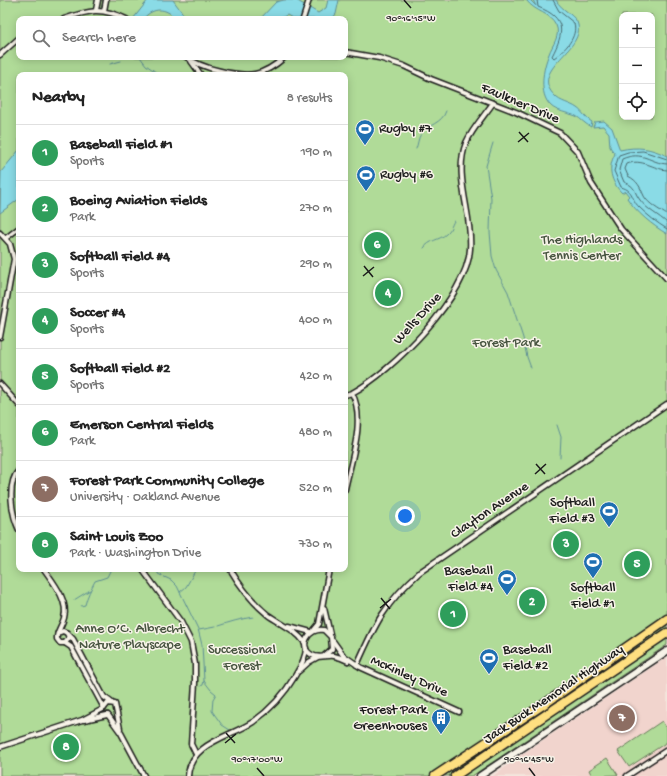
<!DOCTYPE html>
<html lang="en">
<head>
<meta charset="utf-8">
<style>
  :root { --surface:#fff; --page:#f6f6f6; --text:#222; --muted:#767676; --line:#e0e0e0; --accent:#1f6fb2 }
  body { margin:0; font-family:"Gochi Hand",sans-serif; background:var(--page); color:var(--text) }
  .controls { position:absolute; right:12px; top:12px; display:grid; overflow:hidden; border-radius:8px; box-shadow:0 2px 10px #0003 }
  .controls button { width:36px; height:36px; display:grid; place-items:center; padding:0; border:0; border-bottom:1px solid var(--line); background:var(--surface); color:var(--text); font:20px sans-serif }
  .you { position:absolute; left:405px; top:516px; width:14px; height:14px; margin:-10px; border:3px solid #fff; border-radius:50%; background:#1a73e8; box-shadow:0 0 0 6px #1a73e833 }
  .badge { display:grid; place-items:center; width:26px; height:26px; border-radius:50%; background:var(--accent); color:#fff; font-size:13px; font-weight:700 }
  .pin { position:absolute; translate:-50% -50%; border:2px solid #fff; box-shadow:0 1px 4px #0006 }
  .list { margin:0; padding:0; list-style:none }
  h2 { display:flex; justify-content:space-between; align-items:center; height:52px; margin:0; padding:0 16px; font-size:17px }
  h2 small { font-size:13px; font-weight:400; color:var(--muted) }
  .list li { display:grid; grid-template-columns:26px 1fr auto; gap:12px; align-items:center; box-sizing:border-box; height:56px; padding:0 16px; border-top:1px solid var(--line) }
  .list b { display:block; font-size:15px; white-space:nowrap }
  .list p { margin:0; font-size:13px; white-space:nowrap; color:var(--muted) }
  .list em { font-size:13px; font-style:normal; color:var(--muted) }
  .icon { flex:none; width:22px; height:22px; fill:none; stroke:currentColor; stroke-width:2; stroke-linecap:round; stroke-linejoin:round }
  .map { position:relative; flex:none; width:667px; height:776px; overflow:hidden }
  .search { position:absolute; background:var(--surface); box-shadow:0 2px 10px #0003; left:16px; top:16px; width:332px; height:44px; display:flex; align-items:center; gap:10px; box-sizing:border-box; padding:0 14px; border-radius:8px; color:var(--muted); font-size:15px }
  .panel { position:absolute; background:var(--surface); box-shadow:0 2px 10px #0003; left:16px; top:72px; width:332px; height:500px; border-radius:8px }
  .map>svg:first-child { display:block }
</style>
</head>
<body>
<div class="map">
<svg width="667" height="776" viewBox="0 0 667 776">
  <rect width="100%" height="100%" fill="#f4e5dc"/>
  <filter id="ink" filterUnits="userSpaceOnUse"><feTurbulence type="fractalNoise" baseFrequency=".025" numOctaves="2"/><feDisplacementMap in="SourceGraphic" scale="8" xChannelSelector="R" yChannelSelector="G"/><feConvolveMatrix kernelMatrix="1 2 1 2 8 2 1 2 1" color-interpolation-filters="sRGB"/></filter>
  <g filter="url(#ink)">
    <polygon fill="#f1d4cd" points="667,657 667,776 493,776 527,751"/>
    <g fill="#b0db98" stroke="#667c5a" fill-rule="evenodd">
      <path d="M0,0H667V645L472,776H0ZM622,15H652V117H622ZM19,19H345V57H19ZM19,75H345V569H19Z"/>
      <polygon points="662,721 667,729 667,742 629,767 618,751"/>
      <polygon points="607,758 618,775 592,776 589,770"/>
    </g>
    <g fill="#8adbe6" stroke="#5e8f95">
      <path d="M148,0H173L187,19H176C166,7 153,7 143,19H133Z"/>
      <polygon points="284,0 296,0 318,13 326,8 328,0 339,0 336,14 332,19 294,19 287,15 279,19 260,19 276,2"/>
      <path d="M526,0H530L536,6L533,0H556C561,10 577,16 578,25C584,51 528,70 555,96C560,102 570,103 577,108C583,112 585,118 592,122L591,127C585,124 581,119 576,116C568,113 556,111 551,106C538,94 543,68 549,54C552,45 561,36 556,25C550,12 536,13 526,0Z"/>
      <path d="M604,121L612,128L620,150C638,146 651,148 667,156V234C652,225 637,213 627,198L629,196L625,191L622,193C611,182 607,168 615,154L610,147L609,133L603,126L593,127L595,122Z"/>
      <polygon points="19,150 19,199 0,213 1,172"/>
    </g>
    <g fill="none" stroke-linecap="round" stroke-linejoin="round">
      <g stroke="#48686d" stroke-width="1">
        <path d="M537,0L538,7C567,18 564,33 552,56L554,58C565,50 578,37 574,23L559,11L553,0"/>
        <path d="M667,159L643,151L628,152L619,155L614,171L621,187C635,191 630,198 639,207C647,215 657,223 667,229"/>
        <path d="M667,164C650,163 643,150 622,159L619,170L624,182C637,187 633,191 640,200C647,210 659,215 667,223"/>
        <path d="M667,170C653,169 642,158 627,164L625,169L628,176C638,181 640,187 644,196C648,204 660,210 667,215"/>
      </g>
      <g stroke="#5e8f95" stroke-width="1">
        <polyline points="140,57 146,65 160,75"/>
        <polyline points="110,64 121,61"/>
        <polyline points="493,143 486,166 491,198 490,232 492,256 496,270 508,292 523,338 527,357 531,368"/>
        <path d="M416,149C418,144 418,138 421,134C428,124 442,124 446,111"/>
        <path d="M424,248C429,240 440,240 446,234C451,230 451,226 454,221"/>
        <polyline points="557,425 561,437 560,458"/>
        <polyline points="158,569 158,574 171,580 177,586 198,629 202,645 204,681 211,690 216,694 213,699 212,711 222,725 230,730"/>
        <polyline points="180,592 186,587 195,571"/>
        <polyline points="74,600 90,590"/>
        <path d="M81,606L85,605C87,596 91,589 95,581L107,577L111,569"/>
        <path d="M218,626C230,622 240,619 253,617"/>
        <polyline points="199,630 215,627"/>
        <polyline points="201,686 203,685 204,681"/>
      </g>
      <defs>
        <g id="street">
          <polyline points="96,10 98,0"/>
          <polyline points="104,11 106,0"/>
          <path d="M64,19C89,10 101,7 126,19"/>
          <polyline points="303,19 309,0"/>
          <polyline points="345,52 379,58 404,66 431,79 516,112 560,133 578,152 591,183 621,229 667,279"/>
          <polyline points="0,55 19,38"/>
          <path d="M186,57C201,68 237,77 255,74C266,72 277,64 285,57"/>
          <polyline points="191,61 201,75"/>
          <polyline points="0,233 10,244 14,259 0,337"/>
          <polyline points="6,238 19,228"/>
          <polyline points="0,384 19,405"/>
          <polyline points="345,395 352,393"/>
          <path d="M19,470C6,484 12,515 19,530"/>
          <path d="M345,489C351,460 366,420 352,393C393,371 467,297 470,249C473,215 453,176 466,143C472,129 484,116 493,103"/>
          <path d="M44,569C53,582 69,601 64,618C62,626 56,632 57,639L60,643H65L71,647L104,708"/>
          <polyline points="142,569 181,622 191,642 195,664 195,683 191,744 196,754"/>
          <path d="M230,569C240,586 252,602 268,615C281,624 296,630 305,643"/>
          <polyline points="324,608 330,634"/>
          <polyline points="289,626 311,632"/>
          <polyline points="314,630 319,624 329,569"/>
          <polyline points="58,633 63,631 67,633 69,638 65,643"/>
          <polyline points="67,633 73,639 104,697 111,702"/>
          <polyline points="333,641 343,655 360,667 459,712"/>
          <path d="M324,656L332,649L331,637L324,630C309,627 297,647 312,655C319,659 326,655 334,656C339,657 344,659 348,661"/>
          <path d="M357,665C375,624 385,603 420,572L667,404"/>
          <polyline points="299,671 309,662 318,657"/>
          <polyline points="104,708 108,703 115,704 120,729"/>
          <polyline points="108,715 121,733 144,776"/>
          <polyline points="84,720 107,715"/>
          <polyline points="0,747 82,720 103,709"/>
          <path d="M188,776C190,743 230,737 253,722C270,710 284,695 295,676C300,668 306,658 306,648"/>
          <polyline points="627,776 667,750"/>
        </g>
        <polyline id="secondary" points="480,776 667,651"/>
        <g id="highway">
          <polyline points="435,776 546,703 667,619"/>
          <polyline points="455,776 667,633"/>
        </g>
      </defs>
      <use href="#street" stroke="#1c1c1c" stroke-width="7"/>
      <use href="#secondary" stroke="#1c1c1c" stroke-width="9"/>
      <use href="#highway" stroke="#1c1c1c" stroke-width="11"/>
      <use href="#street" stroke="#f7f3e8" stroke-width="4"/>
      <use href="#secondary" stroke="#f7f3e8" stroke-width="6"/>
      <use href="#highway" stroke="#fedf80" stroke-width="8"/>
    </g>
  </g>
  <path fill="none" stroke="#1c1c1c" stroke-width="1.5" d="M404,0L411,8M519,132L528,142M518,142L529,133M364,266L373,277M363,276L374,267M536,464L545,474M535,474L546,464M381,598L390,609M380,608L391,599M226,733L235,743M225,743L236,734M257,768L264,776M529,768L535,776"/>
  <defs>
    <symbol id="stadium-pin" viewBox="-11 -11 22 30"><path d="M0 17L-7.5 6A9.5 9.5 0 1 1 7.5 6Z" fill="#1f6fb2" stroke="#f7f3e8"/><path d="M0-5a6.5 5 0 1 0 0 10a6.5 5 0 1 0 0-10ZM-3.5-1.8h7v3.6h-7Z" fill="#fff"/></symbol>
    <symbol id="building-pin" viewBox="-11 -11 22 30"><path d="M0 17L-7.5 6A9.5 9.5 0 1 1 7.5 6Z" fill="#1f6fb2" stroke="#f7f3e8"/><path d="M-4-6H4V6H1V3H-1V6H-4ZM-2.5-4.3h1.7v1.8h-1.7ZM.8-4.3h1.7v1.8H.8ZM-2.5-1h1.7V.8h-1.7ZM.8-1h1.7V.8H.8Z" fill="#fff"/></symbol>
  </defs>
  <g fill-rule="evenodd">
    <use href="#stadium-pin" x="354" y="118" width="22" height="30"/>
    <use href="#stadium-pin" x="355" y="164" width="22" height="30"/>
    <use href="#stadium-pin" x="598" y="500" width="22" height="30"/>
    <use href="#stadium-pin" x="582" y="551" width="22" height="30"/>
    <use href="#stadium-pin" x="496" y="568" width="22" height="30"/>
    <use href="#stadium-pin" x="478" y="647" width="22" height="30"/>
    <use href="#building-pin" x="430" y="707" width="22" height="30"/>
  </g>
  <g text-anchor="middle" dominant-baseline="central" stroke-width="3" stroke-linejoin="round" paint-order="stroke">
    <g font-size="14" fill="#1c1c1c" stroke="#f7f3e8">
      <text transform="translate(520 104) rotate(23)">Faulkner Drive</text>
      <text transform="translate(418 319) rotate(-48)">Wells Drive</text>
      <text transform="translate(490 511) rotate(-34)">Clayton Avenue</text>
      <text transform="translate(409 677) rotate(24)">McKinley Drive</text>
      <text transform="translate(554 695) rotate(-34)">Jack Buck Memorial Highway</text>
    </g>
    <g font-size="14" fill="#1c1c1c" stroke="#f7f3e8" text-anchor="start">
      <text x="379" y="129">Rugby #7</text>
      <text x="380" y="175">Rugby #6</text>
      <text x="595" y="503" text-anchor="end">Softball<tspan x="595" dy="16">Field #3</tspan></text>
      <text x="493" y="571" text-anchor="end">Baseball<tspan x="493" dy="16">Field #4</tspan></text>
      <text x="593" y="588" text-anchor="middle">Softball<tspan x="593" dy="16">Field #1</tspan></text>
      <text x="503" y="650">Baseball<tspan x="503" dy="16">Field #2</tspan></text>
      <text x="427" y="710" text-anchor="end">Forest Park<tspan x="427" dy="16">Greenhouses</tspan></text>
    </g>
    <g font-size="14" fill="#485541" stroke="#f7f3e8">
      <text x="582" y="240">The Highlands<tspan x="582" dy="16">Tennis Center</tspan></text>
      <text x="506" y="343">Forest Park</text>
      <text x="130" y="629">Anne O’C. Albrecht<tspan x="130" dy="16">Nature Playscape</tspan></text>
      <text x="242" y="650">Successional<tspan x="242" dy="16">Forest</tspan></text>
    </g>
  </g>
  <g font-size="10" text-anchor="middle" fill="#1c1c1c" stroke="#f7f3e8" stroke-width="3" stroke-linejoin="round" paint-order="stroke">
    <text x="411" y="21">90°16'15"W</text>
    <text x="257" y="762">90°17'00"W</text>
    <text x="529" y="762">90°16'45"W</text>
  </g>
</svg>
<div class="controls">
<button>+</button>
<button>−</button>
<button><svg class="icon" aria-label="locate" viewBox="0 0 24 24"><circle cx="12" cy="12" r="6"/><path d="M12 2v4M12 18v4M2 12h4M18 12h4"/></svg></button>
</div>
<div class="you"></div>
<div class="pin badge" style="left:453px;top:614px;background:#2e9e5b">1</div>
<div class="pin badge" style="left:532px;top:602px;background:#2e9e5b">2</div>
<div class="pin badge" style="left:566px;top:544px;background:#2e9e5b">3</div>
<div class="pin badge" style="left:388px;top:293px;background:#2e9e5b">4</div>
<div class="pin badge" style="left:637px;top:564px;background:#2e9e5b">5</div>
<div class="pin badge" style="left:377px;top:245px;background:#2e9e5b">6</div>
<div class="pin badge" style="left:622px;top:718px;background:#8d6e63">7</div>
<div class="pin badge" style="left:66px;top:747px;background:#2e9e5b">8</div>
<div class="search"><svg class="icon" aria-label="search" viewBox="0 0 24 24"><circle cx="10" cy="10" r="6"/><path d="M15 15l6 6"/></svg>Search here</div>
<section class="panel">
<h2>Nearby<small>8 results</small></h2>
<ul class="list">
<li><span class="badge" style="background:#2e9e5b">1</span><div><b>Baseball Field #1</b><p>Sports</p></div><em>190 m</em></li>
<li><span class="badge" style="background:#2e9e5b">2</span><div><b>Boeing Aviation Fields</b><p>Park</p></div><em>270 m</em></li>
<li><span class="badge" style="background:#2e9e5b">3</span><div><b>Softball Field #4</b><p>Sports</p></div><em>290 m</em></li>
<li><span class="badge" style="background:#2e9e5b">4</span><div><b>Soccer #4</b><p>Sports</p></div><em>400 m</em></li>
<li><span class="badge" style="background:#2e9e5b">5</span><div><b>Softball Field #2</b><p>Sports</p></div><em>420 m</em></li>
<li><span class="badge" style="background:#2e9e5b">6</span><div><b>Emerson Central Fields</b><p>Park</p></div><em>480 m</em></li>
<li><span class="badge" style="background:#8d6e63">7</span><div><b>Forest Park Community College</b><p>University · Oakland Avenue</p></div><em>520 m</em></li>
<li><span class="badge" style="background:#2e9e5b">8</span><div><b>Saint Louis Zoo</b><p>Park · Washington Drive</p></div><em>730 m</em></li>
</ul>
</section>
</div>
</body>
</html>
